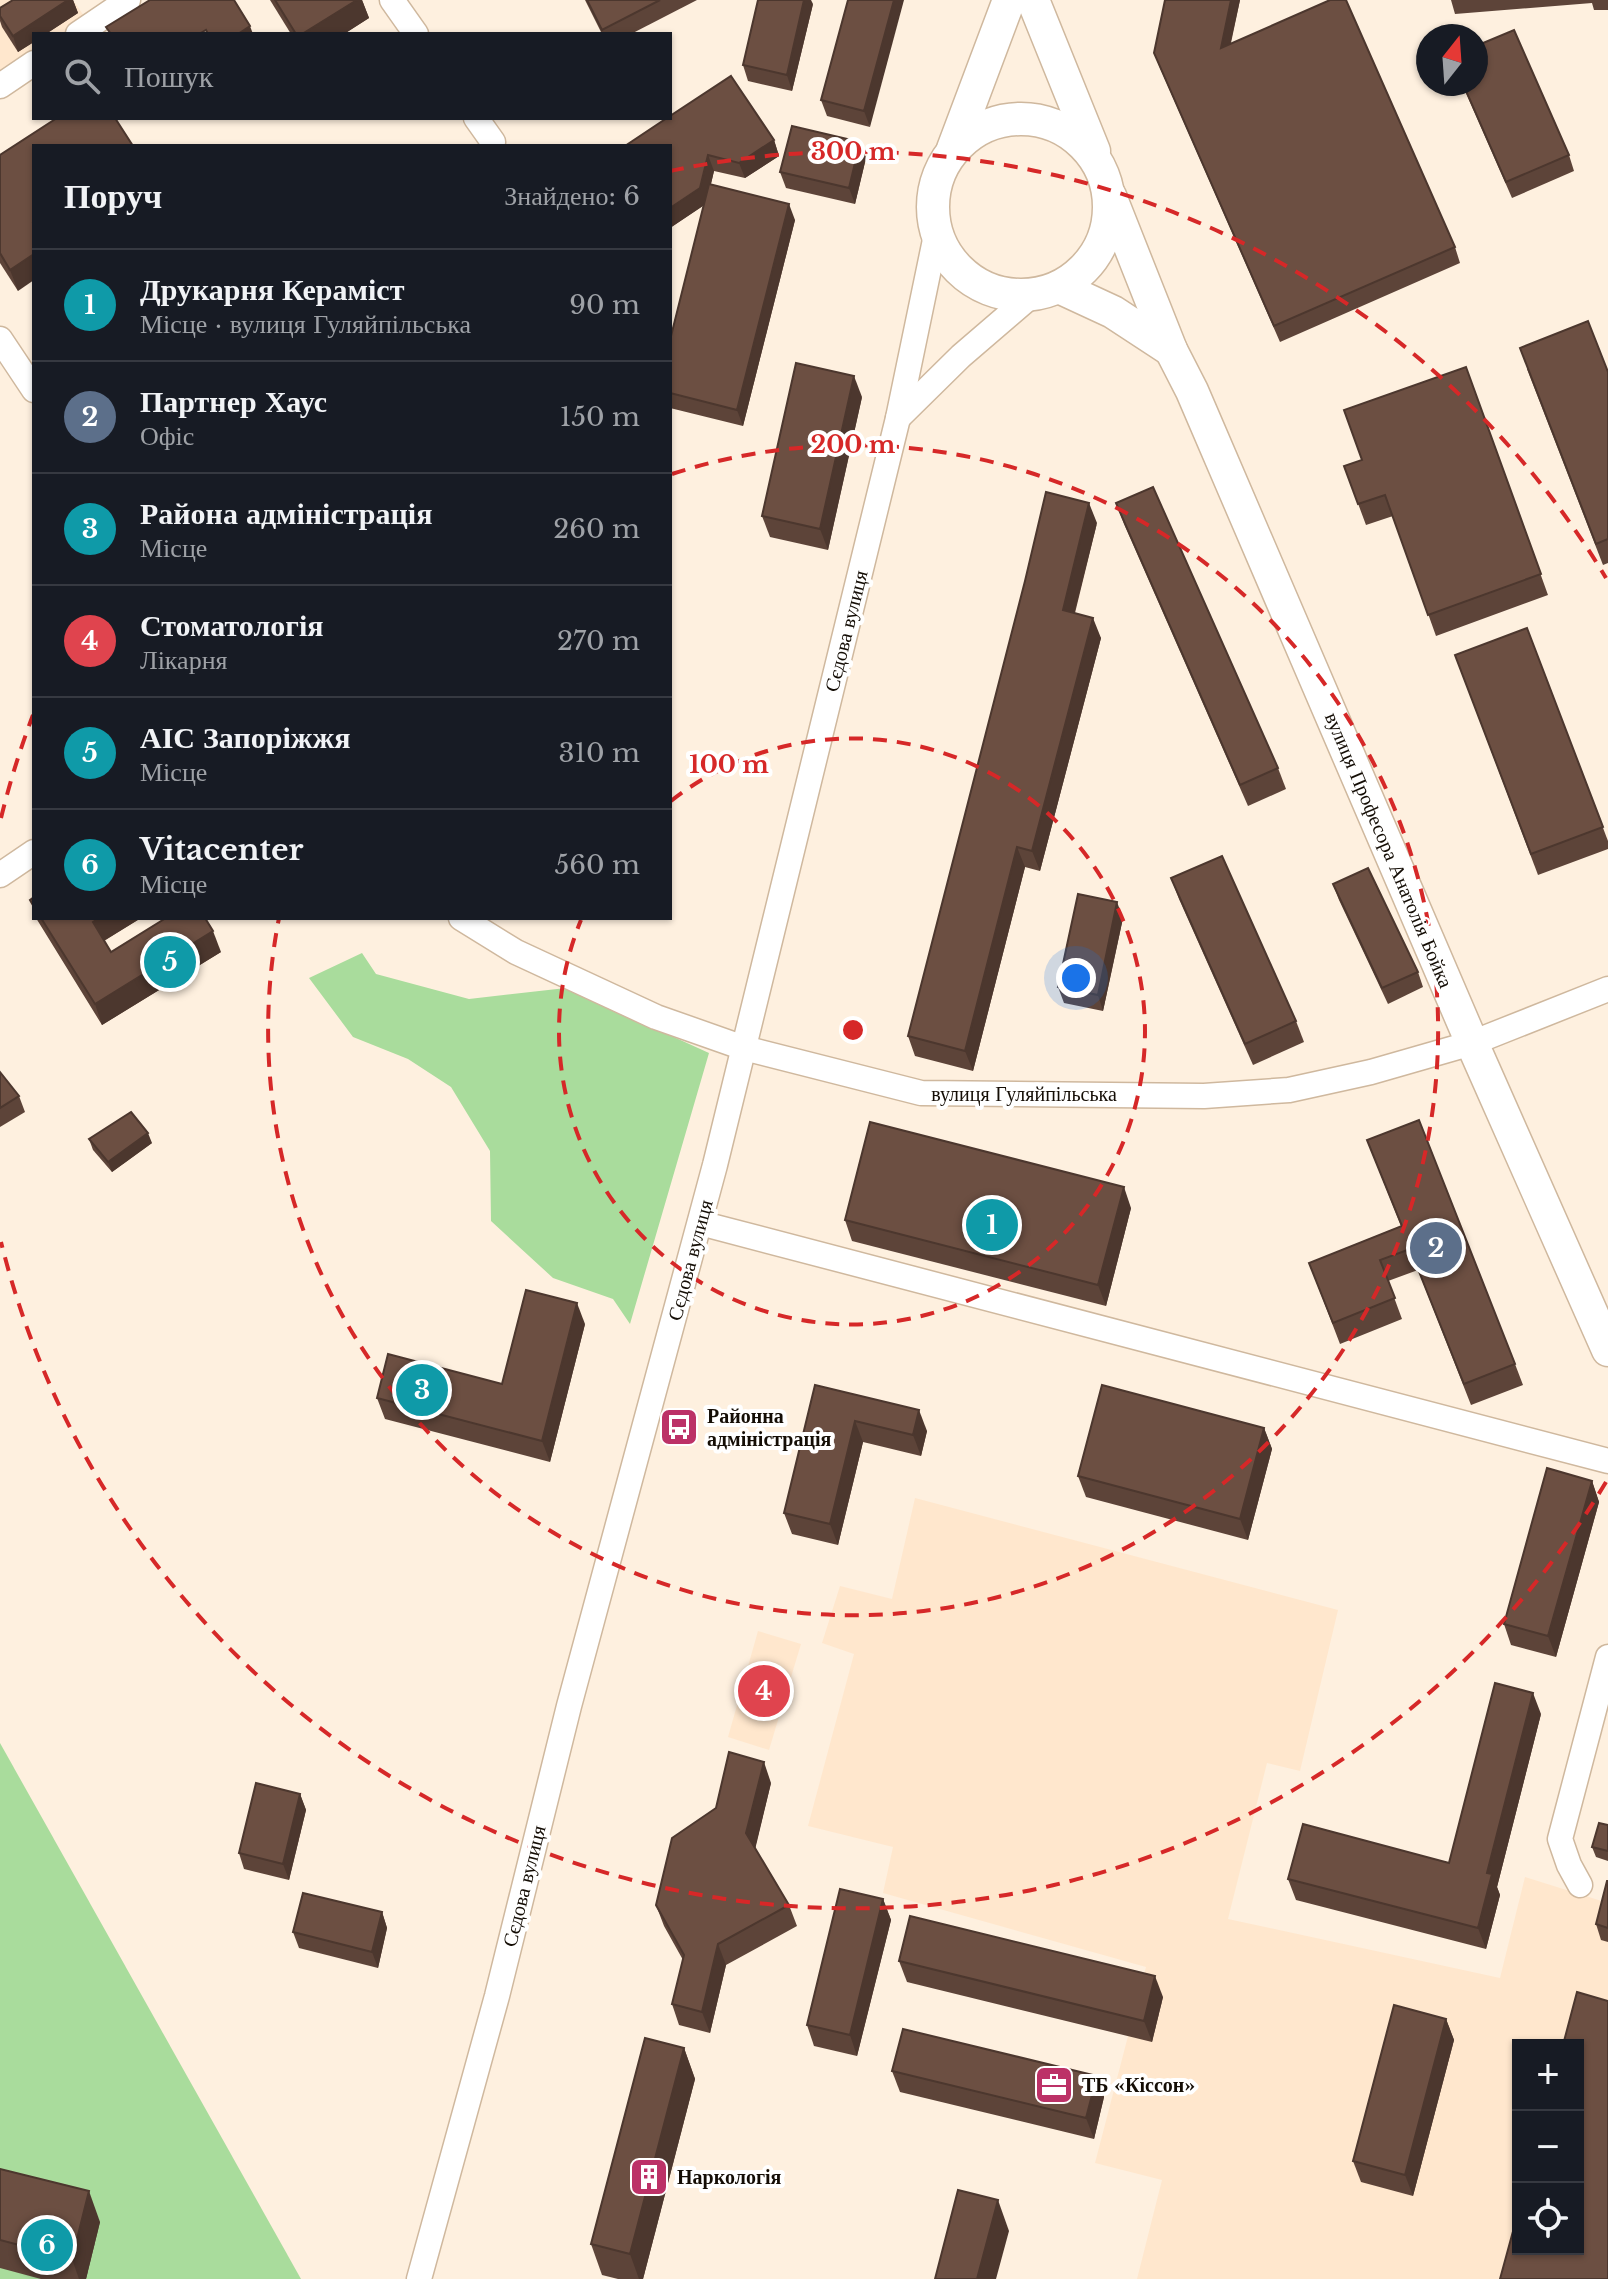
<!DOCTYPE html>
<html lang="uk">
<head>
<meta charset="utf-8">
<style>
  :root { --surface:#171b24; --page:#242831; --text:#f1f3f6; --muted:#9ea1a6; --line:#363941; --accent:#1a73e8 }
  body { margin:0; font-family:"Libre Baskerville",serif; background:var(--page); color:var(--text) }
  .controls { position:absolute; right:24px; bottom:24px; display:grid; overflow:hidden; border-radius:0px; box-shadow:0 2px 6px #0004 }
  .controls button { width:72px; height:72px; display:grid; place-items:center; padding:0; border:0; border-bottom:2px solid var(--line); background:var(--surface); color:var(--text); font:40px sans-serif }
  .compass { position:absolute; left:1416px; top:24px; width:72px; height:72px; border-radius:50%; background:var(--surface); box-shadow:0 2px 6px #0004; rotate:17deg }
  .you { position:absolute; left:1076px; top:978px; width:28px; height:28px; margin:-20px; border:6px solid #fff; border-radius:50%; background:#1a73e8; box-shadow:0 0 0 12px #1a73e833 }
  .badge { display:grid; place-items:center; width:52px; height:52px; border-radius:50%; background:var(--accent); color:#fff; font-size:26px; font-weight:700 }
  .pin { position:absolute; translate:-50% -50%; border:4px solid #fff; box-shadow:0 2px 8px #0006 }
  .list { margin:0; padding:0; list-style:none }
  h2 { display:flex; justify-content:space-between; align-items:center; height:104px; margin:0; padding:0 32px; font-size:34px }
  h2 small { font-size:26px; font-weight:400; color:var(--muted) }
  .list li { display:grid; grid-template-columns:52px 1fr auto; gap:24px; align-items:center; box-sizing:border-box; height:112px; padding:0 32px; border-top:2px solid var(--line) }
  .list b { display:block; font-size:30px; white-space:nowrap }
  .list p { margin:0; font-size:26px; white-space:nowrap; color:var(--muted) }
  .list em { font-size:26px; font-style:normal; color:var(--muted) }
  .icon { flex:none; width:44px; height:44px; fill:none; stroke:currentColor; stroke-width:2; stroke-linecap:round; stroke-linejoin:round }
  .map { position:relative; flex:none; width:1608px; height:2279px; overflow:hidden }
  .search { position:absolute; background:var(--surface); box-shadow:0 2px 6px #0004; left:32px; top:32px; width:640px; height:88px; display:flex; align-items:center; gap:20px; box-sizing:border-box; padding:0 28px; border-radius:0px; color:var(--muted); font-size:30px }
  .panel { position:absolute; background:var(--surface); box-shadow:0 2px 6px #0004; left:32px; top:144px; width:640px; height:776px; border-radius:0px }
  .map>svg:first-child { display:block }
</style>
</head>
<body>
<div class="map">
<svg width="1608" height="2279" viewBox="0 0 1608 2279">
  <rect width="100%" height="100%" fill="#fef0df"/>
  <g fill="#ffe7cd" fill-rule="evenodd">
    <polygon points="0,0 73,0 86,19 63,34 34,34 34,53 0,74"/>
    <path d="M915,1498L1338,1610L1300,1771L1267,1763L1228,1919L1500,1978L1525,1877L1608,1903V2279H1137L1162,2180L1095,2163L1146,1967L883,1893L893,1847L808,1826L854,1654L822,1643L840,1586L892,1599ZM1518,2045H1578V2249H1518Z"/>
    <polygon points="758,1631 801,1644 769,1750 728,1737"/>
  </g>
  <g fill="#a9dc9c">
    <polygon points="362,953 376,974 469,999 566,988 709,1053 630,1324 613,1299 553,1278 491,1221 490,1151 451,1087 408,1059 353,1037 309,978"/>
    <polygon points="0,1743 301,2279 0,2279"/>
  </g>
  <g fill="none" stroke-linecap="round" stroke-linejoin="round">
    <defs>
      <g id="minor">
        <polyline points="392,0 416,34"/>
        <polyline points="78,34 128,0"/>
        <polyline points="0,86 34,63"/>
        <polyline points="476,118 493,142"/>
        <polyline points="0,339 34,390"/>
        <polyline points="898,418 961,356 1032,295"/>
        <polyline points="0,875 34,852"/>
        <polyline points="461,918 516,952 656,1017 744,1048 921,1093 1204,1096 1289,1090 1371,1072 1472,1043 1608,989"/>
        <polyline points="700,1223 1608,1461"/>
        <polyline points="1580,1885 1569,1865 1560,1839 1608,1657"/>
        <polyline points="419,2279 497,1996 569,1706 715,1165 898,418 936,235"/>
      </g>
      <g id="major">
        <polyline points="1033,0 1094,151"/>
        <circle cx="1021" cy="207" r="88"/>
        <polyline points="953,149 1009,0"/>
        <polyline points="1110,196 1171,350 1192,391 1472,1043 1608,1350"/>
        <polyline points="1059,287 1113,312 1171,350"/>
      </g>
    </defs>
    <use href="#minor" stroke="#cfb89e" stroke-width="27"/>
    <use href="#major" stroke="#cfb89e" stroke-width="35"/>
    <use href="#minor" stroke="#fff" stroke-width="24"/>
    <use href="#major" stroke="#fff" stroke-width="32"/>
  </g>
  <g fill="#5d4439">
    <polygon points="13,0 73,0 78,13 18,52 2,27 0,21 0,8"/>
    <polygon points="270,0 362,0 369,18 344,34 291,34"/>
    <polygon points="585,0 697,0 631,34 602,34"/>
    <polygon points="848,0 870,127 827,116 821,100"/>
    <polygon points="1165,0 1240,0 1231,43 1455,247 1460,263 1280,342 1160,68 1154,53"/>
    <polygon points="1451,0 1608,0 1608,10 1594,10 1592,3 1455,14"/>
    <polygon points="813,4 792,91 748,81 743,65"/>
    <polygon points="1462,84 1476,84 1569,155 1574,171 1512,198"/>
    <polygon points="774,140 779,156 745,178 714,171 711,184 795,220 743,426 670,408 670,340 704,205 670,228 670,146"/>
    <polygon points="860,142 866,158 855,204 786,188 780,172"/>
    <polygon points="34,146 18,291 0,263 0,155"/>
    <polygon points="1466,367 1548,595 1436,636 1393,516 1366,525 1344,466 1362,460"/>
    <polygon points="1527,369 1608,372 1608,563 1603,565"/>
    <polygon points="862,397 828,550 770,537 762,516"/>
    <polygon points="1116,503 1278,768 1286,789 1248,806 1124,524"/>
    <polygon points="1097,523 1075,613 1101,638 1040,871 1025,867 973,1071 915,1056 908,1036"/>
    <polygon points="1527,628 1608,841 1608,849 1538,875 1455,655"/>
    <polygon points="1171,878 1296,1021 1304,1042 1253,1065 1179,899"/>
    <polygon points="1333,884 1418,972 1423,987 1388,1004 1339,900"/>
    <polygon points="36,918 141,918 104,941 111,952 221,952 102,1025"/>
    <polygon points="1123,918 1103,1011 1064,1003 1058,987"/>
    <polygon points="0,1072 19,1096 25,1112 0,1127"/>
    <polygon points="89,1139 152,1143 112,1172 93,1150"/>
    <polygon points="1367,1140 1515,1364 1523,1385 1471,1405 1418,1270 1388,1281 1402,1319 1340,1344 1309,1263 1401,1226"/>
    <polygon points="1131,1208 1106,1306 852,1241 845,1220"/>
    <polygon points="585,1324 550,1462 385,1419 377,1398 502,1384"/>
    <polygon points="815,1385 927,1431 921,1456 863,1442 838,1545 792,1534 784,1513"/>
    <polygon points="1264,1428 1272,1449 1248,1540 1086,1497 1078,1476"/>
    <polygon points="1592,1481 1599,1502 1556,1657 1511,1645 1504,1624"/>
    <polygon points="1541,1714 1497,1887 1500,1895 1486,1949 1296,1900 1288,1879 1449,1863"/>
    <polygon points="771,1783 755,1848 789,1905 797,1926 726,1965 710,2033 679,2025 672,2004 683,1960 664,1926 656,1905"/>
    <polygon points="300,1794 306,1810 289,1880 244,1869 239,1853"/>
    <polygon points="1608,1825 1608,1861 1596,1857 1592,1847"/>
    <polygon points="1608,1881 1608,1942 1601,1940 1596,1924"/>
    <polygon points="883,1899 891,1920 857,2056 814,2046 807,2025"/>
    <polygon points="382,1912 387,1928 378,1968 299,1948 293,1932"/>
    <polygon points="899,1961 1163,1997 1152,2042 907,1982"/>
    <polygon points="1446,2019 1454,2040 1413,2196 1361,2182 1353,2161"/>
    <polygon points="684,2048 695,2079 643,2279 618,2279 602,2275 591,2244"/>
    <polygon points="892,2071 1097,2076 1104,2097 1094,2139 900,2092"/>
    <polygon points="0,2169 100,2222 86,2279 41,2279 0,2268"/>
  </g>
  <g fill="#4c372e">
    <polygon points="68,0 73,0 78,13 46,34 34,34 34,42 18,52 13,36"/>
    <polygon points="357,0 362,0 369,18 344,34 302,34"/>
    <polygon points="804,0 811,0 813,4 792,91 787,75"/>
    <polygon points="894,0 904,0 870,127 864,111"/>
    <polygon points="1231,0 1240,0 1226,63 1221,48"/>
    <polygon points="250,26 253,34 238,34"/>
    <polygon points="774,140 779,156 745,178 739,163"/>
    <polygon points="860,142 866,158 855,204 849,188"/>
    <polygon points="708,155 714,171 706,204 670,228 670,208"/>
    <polygon points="789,204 795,220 743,426 737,410"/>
    <polygon points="34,254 34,280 18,291 10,270"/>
    <polygon points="854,376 862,397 828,550 820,529"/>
    <polygon points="1089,503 1097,523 1070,630 1063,610"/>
    <polygon points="1093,618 1101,638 1040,871 1032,851"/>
    <polygon points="1017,847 1025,867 973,1071 965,1051"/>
    <polygon points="1117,902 1123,918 1103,1011 1098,995"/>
    <polygon points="99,918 141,918 100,943 93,922"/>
    <polygon points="213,931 221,952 102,1025 95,1004"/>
    <polygon points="148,1133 152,1143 112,1172 108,1162"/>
    <polygon points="1124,1187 1131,1208 1106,1306 1098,1285"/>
    <polygon points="577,1303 585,1324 550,1462 542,1441"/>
    <polygon points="919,1410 927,1431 921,1456 913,1435"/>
    <polygon points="855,1421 863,1442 838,1545 830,1524"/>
    <polygon points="1264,1428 1272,1449 1248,1540 1240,1519"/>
    <polygon points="1592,1481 1599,1502 1556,1657 1548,1636"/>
    <polygon points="1533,1693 1541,1714 1497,1887 1500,1895 1486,1949 1478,1928 1487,1873"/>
    <polygon points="764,1762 771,1783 754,1854 746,1833"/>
    <polygon points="300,1794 306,1810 289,1880 283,1864"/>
    <polygon points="883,1899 891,1920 857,2056 850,2035"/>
    <polygon points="382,1912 387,1928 378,1968 372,1952"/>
    <polygon points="718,1944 726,1965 710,2033 702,2012"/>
    <polygon points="1155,1976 1163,1997 1152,2042 1144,2021"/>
    <polygon points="1446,2019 1454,2040 1413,2196 1405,2175"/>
    <polygon points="684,2048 695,2079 643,2279 639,2279 630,2254"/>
    <polygon points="1097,2076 1104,2097 1094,2139 1086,2118"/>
    <polygon points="89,2191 100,2222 86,2279 79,2279 72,2259"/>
    <polygon points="998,2200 1009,2231 996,2279 977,2279"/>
  </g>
  <g fill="#6c4f42" stroke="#4c372e" stroke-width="2">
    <polygon points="13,0 68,0 13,36 0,16 0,8"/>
    <polygon points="150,0 234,0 250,26 238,34 208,34 206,30 199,34 111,34 106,27"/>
    <polygon points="275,0 357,0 302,34 296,34"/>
    <polygon points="587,0 660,0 602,30"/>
    <polygon points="758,0 804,0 787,75 743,65"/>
    <polygon points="848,0 894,0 864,111 821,100"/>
    <polygon points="1165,0 1231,0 1221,48 1330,0 1346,0 1455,247 1274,326 1154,53"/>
    <polygon points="1514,30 1569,155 1506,182 1463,84 1476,84 1476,46"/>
    <polygon points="731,76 774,140 739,163 708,155 700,188 670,208 670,146 625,146 667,118 670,118 670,116"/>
    <polygon points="57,118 115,118 133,146 34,146 34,222 33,223 34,225 34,254 10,270 0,253 0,155"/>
    <polygon points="792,126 860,142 849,188 780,172"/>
    <polygon points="709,184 789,204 737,410 670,393 670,340"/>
    <polygon points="1588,321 1608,372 1608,539 1596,544 1520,348"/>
    <polygon points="796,363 854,376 820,529 762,516"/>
    <polygon points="1466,367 1541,574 1428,615 1385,495 1358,504 1344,466 1362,460 1344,410"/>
    <polygon points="1153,487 1278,768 1240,785 1116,503"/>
    <polygon points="1046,492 1089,503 1063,610 1093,618 1032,851 1017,847 965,1051 908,1036 1025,581"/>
    <polygon points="1527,628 1603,827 1531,854 1455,655"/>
    <polygon points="1222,856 1296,1021 1245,1044 1171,878"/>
    <polygon points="1368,868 1418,972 1382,988 1333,884"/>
    <polygon points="1078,894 1117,902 1098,995 1058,987"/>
    <polygon points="34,897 34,907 30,900"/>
    <polygon points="41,918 99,918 93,922 111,952 166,918 205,918 213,931 95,1004"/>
    <polygon points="0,1072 19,1096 0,1108"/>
    <polygon points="131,1112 148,1133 108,1162 89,1139"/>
    <polygon points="1419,1120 1515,1364 1464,1384 1410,1249 1380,1260 1395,1298 1333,1323 1309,1263 1402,1226 1367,1140"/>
    <polygon points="870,1122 1124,1187 1098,1285 845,1220"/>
    <polygon points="526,1290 577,1303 542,1441 377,1398 388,1354 502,1384"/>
    <polygon points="815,1385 919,1410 913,1435 855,1421 830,1524 784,1513"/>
    <polygon points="1102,1385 1264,1428 1240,1519 1078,1476"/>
    <polygon points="1547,1468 1592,1481 1548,1636 1504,1624"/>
    <polygon points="1495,1683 1533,1693 1487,1873 1492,1874 1478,1928 1288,1879 1303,1824 1449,1863"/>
    <polygon points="729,1752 764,1762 746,1833 789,1905 718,1944 702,2012 672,2004 684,1955 656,1905 672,1838 716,1808"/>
    <polygon points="256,1783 300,1794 283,1864 239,1853"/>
    <polygon points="1599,1823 1608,1825 1608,1851 1592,1847"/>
    <polygon points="1607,1881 1608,1881 1608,1928 1596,1924"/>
    <polygon points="840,1889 883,1899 850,2035 807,2025"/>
    <polygon points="303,1893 382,1912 372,1952 293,1932"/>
    <polygon points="910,1916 1155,1976 1144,2021 899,1961"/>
    <polygon points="1577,1992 1608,2001 1608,2279 1500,2279 1518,2213 1518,2249 1578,2249 1578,2045 1563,2045"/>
    <polygon points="1394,2005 1446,2019 1405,2175 1353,2161"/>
    <polygon points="903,2029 1097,2076 1086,2118 892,2071"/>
    <polygon points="645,2038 684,2048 630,2254 591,2244"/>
    <polygon points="0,2169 89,2191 72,2259 0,2240"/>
    <polygon points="958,2190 998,2200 977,2279 935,2279"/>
  </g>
  <g fill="none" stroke="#d62828" stroke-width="4" stroke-dasharray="14 10">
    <path d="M671 801A293 293 0 1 1 581 920"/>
    <path d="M672 474A585 585 0 1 1 279 918"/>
    <path d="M1606 1482A878 878 0 0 1 1 1242M1 818A878 878 0 0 1 33 715M670 171A878 878 0 0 1 1606 578"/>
  </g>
  <defs>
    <symbol id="bus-square" viewBox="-11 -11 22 22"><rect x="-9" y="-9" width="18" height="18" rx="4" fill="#bc3167" stroke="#fff"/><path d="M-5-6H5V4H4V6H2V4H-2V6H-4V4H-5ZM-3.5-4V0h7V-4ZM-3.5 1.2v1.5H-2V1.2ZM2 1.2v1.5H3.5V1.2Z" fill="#fff"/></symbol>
    <symbol id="office-square" viewBox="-11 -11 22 22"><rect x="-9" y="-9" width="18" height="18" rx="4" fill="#bc3167" stroke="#fff"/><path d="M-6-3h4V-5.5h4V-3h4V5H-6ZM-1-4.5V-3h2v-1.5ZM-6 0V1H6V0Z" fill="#fff"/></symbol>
    <symbol id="building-square" viewBox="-11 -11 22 22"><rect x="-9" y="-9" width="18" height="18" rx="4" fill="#bc3167" stroke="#fff"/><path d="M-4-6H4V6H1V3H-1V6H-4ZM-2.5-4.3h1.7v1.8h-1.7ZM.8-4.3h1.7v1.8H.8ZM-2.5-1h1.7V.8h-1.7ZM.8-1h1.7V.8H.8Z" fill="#fff"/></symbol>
  </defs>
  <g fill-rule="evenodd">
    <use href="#bus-square" x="657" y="1405" width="44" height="44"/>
    <use href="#office-square" x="1032" y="2063" width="44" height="44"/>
    <use href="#building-square" x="627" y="2155" width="44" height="44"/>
  </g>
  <g text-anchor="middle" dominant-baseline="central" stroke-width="8" stroke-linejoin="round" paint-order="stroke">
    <g font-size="20" fill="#140d05" stroke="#fff">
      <text transform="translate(846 631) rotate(-76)">Сєдова вулиця</text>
      <text transform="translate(1389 850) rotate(67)">вулиця Професора Анатолія Бойка</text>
      <text x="1024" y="1094">вулиця Гуляйпільська</text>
      <text transform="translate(690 1260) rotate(-75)">Сєдова вулиця</text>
      <text transform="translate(524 1886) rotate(-76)">Сєдова вулиця</text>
    </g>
    <g font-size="20" font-weight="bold" fill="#140d05" stroke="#fff" text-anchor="start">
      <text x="707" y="1416">Районна<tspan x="707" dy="23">адміністрація</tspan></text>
      <text x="1082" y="2085">ТБ «Кіссон»</text>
      <text x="677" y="2177">Наркологія</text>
    </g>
  </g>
  <circle cx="853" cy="1030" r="12" fill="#d62828" stroke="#fff" stroke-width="4"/>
  <g font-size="24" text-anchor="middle" font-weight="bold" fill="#d62828" stroke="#fff" stroke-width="8" stroke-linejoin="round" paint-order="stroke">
    <text x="853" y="160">300 m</text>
    <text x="853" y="453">200 m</text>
    <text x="729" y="773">100 m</text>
  </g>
</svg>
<div class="controls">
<button>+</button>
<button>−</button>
<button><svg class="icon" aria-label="locate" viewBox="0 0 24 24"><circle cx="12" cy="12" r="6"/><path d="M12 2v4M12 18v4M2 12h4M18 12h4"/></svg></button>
</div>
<svg class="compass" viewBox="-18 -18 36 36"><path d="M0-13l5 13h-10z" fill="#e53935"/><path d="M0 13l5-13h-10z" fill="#9ea1a6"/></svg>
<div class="you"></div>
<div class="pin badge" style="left:992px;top:1225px;background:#0f9aa8">1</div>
<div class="pin badge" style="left:1436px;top:1248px;background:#5c6f8a">2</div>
<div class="pin badge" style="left:422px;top:1390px;background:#0f9aa8">3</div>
<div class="pin badge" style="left:764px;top:1691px;background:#e0444e">4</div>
<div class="pin badge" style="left:170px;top:962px;background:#0f9aa8">5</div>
<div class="pin badge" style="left:47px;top:2245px;background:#0f9aa8">6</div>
<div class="search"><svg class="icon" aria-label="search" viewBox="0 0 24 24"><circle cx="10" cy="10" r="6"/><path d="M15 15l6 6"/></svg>Пошук</div>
<section class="panel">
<h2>Поруч<small>Знайдено: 6</small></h2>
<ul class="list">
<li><span class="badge" style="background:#0f9aa8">1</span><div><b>Друкарня Кераміст</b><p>Місце · вулиця Гуляйпільська</p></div><em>90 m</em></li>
<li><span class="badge" style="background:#5c6f8a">2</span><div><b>Партнер Хаус</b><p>Офіс</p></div><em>150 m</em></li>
<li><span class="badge" style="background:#0f9aa8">3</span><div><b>Района адміністрація</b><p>Місце</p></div><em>260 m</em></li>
<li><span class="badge" style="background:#e0444e">4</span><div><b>Стоматологія</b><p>Лікарня</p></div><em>270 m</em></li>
<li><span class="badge" style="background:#0f9aa8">5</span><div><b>АІС Запоріжжя</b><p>Місце</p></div><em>310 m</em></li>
<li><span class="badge" style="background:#0f9aa8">6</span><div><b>Vitacenter</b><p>Місце</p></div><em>560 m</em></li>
</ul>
</section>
</div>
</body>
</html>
